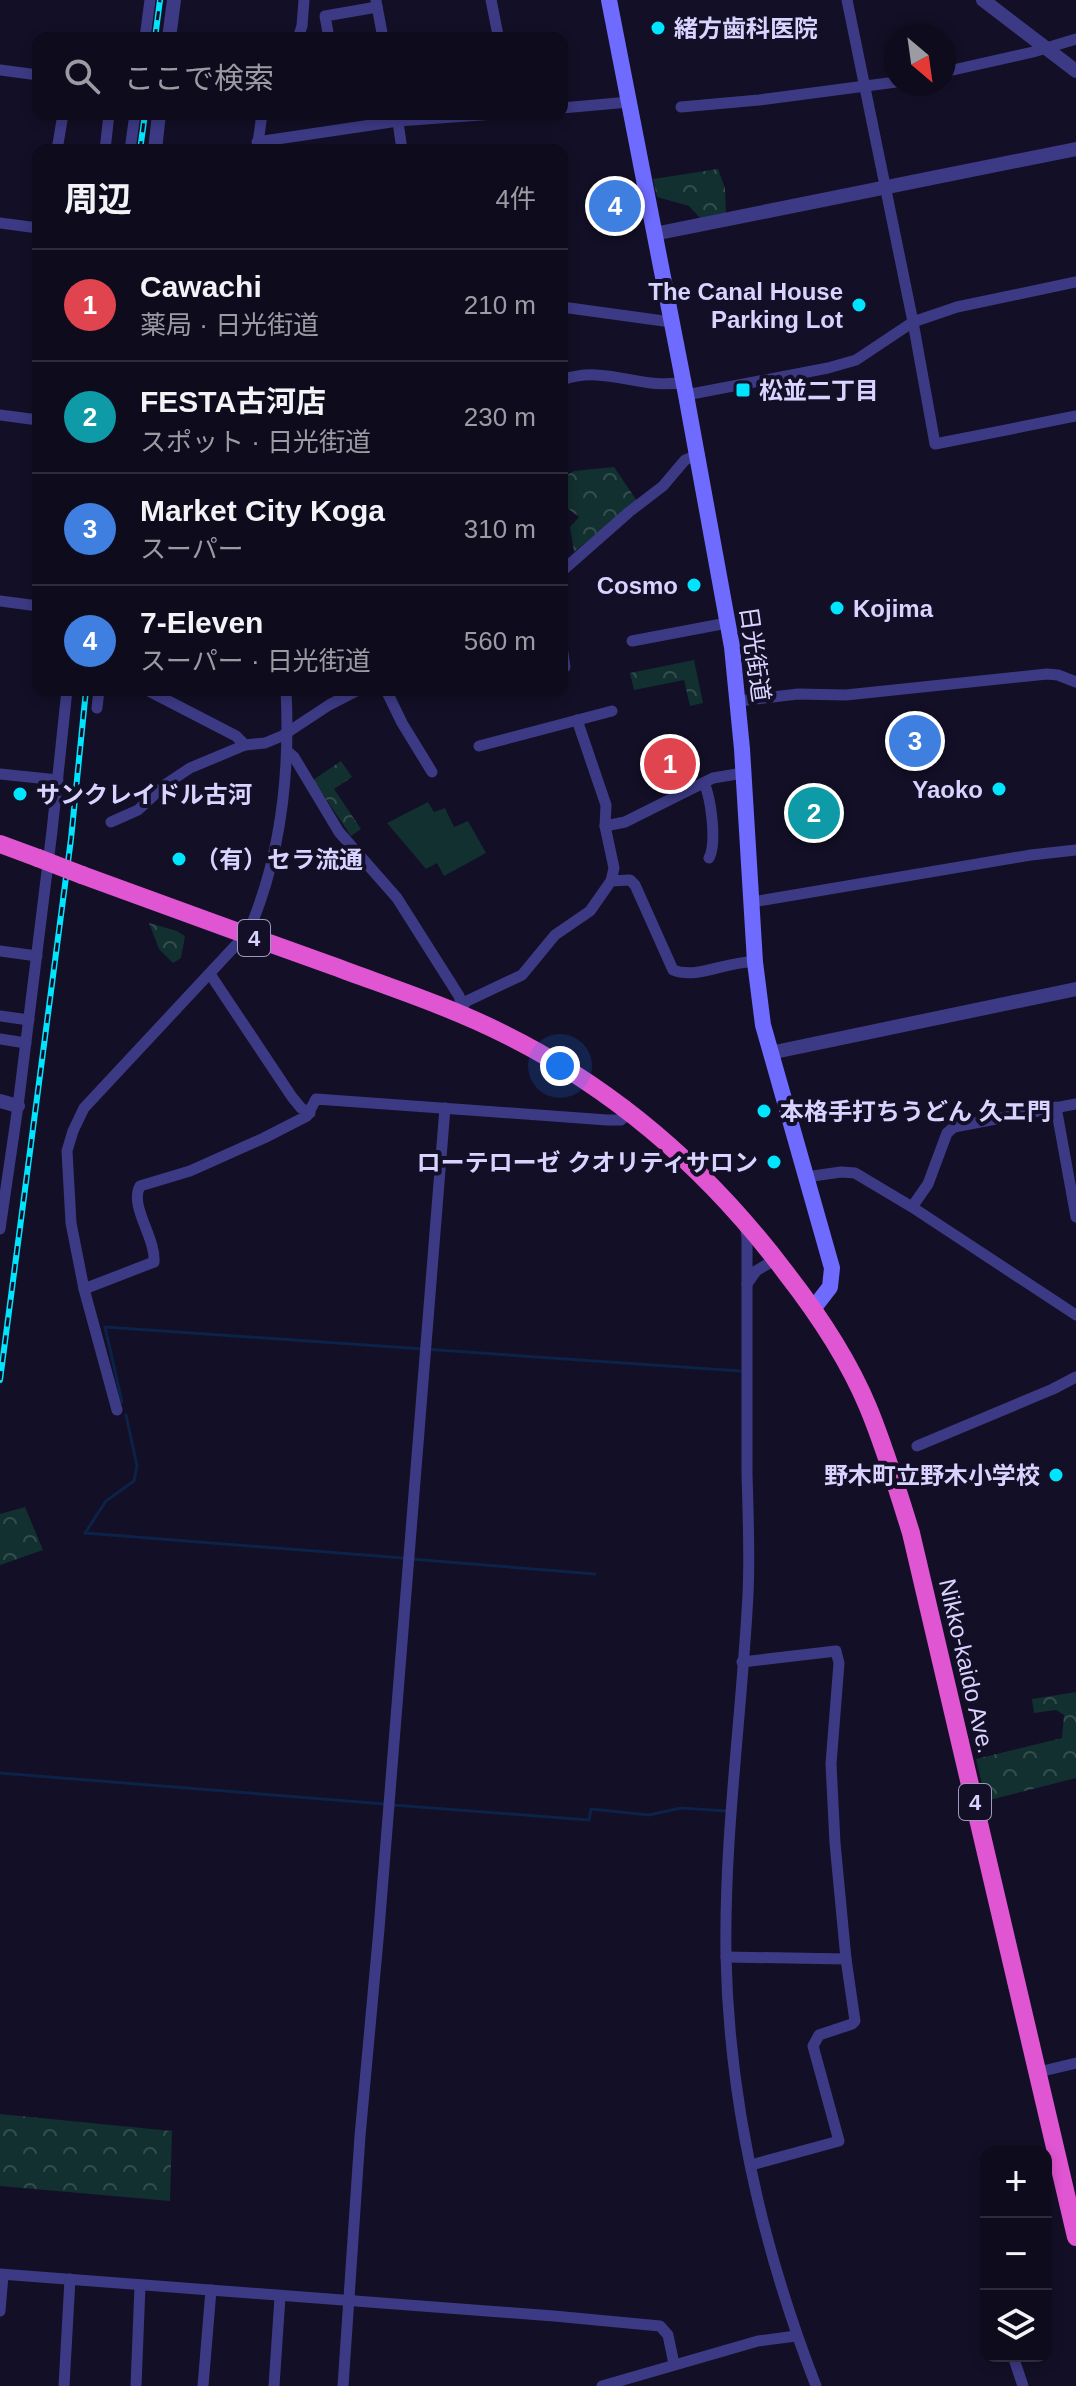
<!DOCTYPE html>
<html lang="ja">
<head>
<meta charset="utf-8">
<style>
  :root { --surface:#0e0b1c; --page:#1c1929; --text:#f1f3f6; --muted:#9b9ba3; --line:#2e2b3b; --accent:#00e5ff }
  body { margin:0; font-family:Arial,"Noto Sans JP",sans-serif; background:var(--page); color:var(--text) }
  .controls { position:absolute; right:24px; bottom:24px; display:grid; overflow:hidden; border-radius:16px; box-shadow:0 4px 12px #0003 }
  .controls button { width:72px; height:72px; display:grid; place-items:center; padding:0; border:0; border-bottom:2px solid var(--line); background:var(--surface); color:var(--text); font:40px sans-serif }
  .compass { position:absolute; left:884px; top:24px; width:72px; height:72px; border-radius:50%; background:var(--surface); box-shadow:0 4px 12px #0003; rotate:151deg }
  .you { position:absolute; left:560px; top:1066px; width:28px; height:28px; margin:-20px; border:6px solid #fff; border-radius:50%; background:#1a73e8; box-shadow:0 0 0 12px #1a73e833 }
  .badge { display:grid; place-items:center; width:52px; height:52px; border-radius:50%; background:var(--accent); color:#fff; font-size:26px; font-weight:700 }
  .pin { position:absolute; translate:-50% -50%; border:4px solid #fff; box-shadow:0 2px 8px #0006 }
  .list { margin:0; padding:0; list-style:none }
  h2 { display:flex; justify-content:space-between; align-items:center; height:104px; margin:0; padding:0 32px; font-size:34px }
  h2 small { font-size:26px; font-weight:400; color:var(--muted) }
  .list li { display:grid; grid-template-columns:52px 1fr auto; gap:24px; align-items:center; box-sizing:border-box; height:112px; padding:0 32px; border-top:2px solid var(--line) }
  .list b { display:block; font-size:30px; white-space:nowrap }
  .list p { margin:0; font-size:26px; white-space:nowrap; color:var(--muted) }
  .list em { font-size:26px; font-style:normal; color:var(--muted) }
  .icon { flex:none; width:44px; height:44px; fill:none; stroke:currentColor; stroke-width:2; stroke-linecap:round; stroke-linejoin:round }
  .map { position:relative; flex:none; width:1076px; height:2386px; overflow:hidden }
  .search { position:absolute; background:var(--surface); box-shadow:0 4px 12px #0003; left:32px; top:32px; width:536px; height:88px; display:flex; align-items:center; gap:20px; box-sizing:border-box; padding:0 28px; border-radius:16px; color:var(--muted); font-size:30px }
  .panel { position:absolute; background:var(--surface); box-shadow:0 4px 12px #0003; left:32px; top:144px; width:536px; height:552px; border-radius:16px }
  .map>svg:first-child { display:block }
</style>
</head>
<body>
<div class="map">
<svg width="1076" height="2386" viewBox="0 0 1076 2386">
  <defs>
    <pattern id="forest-crowns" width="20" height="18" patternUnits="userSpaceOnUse" patternTransform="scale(2)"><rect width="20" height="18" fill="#12302f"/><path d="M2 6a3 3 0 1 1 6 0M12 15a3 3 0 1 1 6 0" fill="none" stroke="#344d4e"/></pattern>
  </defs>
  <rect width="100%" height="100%" fill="#130f26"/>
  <polygon fill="#12302f" points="428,802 434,812 445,808 454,827 468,821 486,853 444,876 437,863 426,869 387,823"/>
  <g fill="url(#forest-crowns)">
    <polygon points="718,169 725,188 726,215 700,218 689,206 657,197 653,179"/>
    <polygon points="614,467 637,501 574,552 570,527 579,517 562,504 562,478 574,471"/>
    <polygon points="694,660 703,703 690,706 684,680 634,690 630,673"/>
    <polygon points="341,761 352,777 334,789 361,829 351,836 313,780"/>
    <polygon points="149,923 177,931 185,936 181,958 173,963 159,949"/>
    <polygon points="25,1507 43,1550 0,1565 0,1514"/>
    <polygon points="1076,1692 1076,1778 986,1801 976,1759 1062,1738 1064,1715 1056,1710 1034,1713 1032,1699"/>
    <polygon points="0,2114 172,2131 170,2201 0,2186"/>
  </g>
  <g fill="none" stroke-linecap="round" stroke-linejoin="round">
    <g stroke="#0c2248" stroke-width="3">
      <polyline points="122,1402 105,1327 740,1371"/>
      <polyline points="85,1533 403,1558"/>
      <polyline points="85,1533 106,1501 134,1481 137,1466 126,1415"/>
      <polyline points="411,1559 595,1574"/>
      <polyline points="0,1773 385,1804"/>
      <polyline points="393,1805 589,1820 591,1809 649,1815 681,1808 726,1811"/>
    </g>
    <g stroke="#3d3a85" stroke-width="11">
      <polyline points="491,0 498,35 496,38"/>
      <polyline points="376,1 383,38"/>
      <polyline points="145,38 150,0"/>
      <polyline points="298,38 302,26 304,0"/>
      <polyline points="329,38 325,16 377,7"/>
      <polyline points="0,70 38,75"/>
      <polyline points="944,72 1033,52 1076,39"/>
      <polyline points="681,107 759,100 896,82"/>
      <polyline points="562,108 629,102"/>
      <polyline points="397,115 402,150"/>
      <polyline points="257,142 398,121 495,114"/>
      <polyline points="57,150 63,114"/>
      <polyline points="105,150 109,114"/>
      <polyline points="130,150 135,114"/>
      <polyline points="257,150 262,114"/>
      <polyline points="0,223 38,228"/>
      <polyline points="1076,282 957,307 913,322 935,444 1076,416"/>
      <polyline points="562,307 671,322"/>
      <path d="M562,380C605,364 642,391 684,382"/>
      <polyline points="686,395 828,368 856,360 913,322 847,0"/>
      <polyline points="0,415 38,420"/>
      <polyline points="562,571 629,512 663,486 685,460 697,455"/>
      <polyline points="0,601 38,606"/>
      <polyline points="632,641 727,623"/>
      <polyline points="562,647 565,667"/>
      <polyline points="147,690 236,736 245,745"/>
      <polyline points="386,690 402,723 432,772"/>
      <polyline points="739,701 798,694 846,695 1047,674 1058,675 1076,682"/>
      <polyline points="97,708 99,690"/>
      <polyline points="479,746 612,711"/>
      <polyline points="288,752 294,757 339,832 397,898 459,996 462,1005"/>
      <polyline points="0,774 58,780"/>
      <path d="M704,783C711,798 717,843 709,858"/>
      <polyline points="111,822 138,810 166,784 190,768 245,745 265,743 282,736 329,705 358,690"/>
      <polyline points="605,826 625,822 713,778 743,773"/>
      <path d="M611,881L630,880L635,885L673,970C698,980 728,960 755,962"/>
      <polyline points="752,902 1031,855 1076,850"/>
      <path d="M253,921C282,848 290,768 286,690"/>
      <polyline points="0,951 37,956"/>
      <polyline points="210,974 292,1097 301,1108 310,1113"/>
      <polyline points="457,1012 467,1001 522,975 555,935 590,911 611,881 614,868 605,826 606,805 577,720"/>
      <polyline points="0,1016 29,1020"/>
      <polyline points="0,1039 26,1043"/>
      <polyline points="1056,1107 1076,1217"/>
      <polyline points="806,1177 841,1172 855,1173 912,1207 1076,1315"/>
      <polyline points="912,1207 928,1184 947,1133 954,1127 1076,1104"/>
      <path d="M745,1225L747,1237C747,1315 747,1394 747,1473C748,1513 750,1554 748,1594C742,1714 724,1835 726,1956C729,2103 763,2249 816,2386"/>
      <polyline points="0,1229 18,1106 52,831 67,690"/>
      <polyline points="747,1284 756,1271 776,1259"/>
      <path d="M84,1289L154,1262C156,1238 129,1206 140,1186L190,1171L264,1138L307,1116L316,1099L607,1120H621L631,1112"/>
      <polyline points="117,1410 84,1289 71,1223 67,1151 73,1131 84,1108 236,945"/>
      <polyline points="917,1446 1053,1389 1076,1377"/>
      <polyline points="742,1662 836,1651 839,1663 831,1764 835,1843 846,1959 855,2021 852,2024 819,2035 813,2046 839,2141 751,2165"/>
      <polyline points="726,1957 846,1959"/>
      <polyline points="1047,2070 1076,2063"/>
      <polyline points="0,2274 554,2316 660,2326 668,2335 674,2364"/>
      <polyline points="0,2311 3,2275"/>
      <polyline points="1013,2356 1023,2386"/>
      <polyline points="64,2386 70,2279"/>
      <polyline points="136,2386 140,2286"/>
      <polyline points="203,2386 211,2290"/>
      <polyline points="274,2386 280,2297"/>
      <polyline points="343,2386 360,2136 379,1929 445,1108"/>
      <polyline points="602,2386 758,2341 796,2336"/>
    </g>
    <g stroke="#3d3a85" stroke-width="14">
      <polyline points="983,0 1076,71"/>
      <polyline points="169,38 174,0"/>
      <polyline points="155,150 159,114"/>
      <polyline points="654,234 1076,149"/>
      <polyline points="770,1053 1076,989"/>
      <polyline points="0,1101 18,1106"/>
    </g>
    <polyline stroke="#6f6bff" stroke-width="16" points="609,0 686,395 732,647 742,749 755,962 763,1025 832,1268 830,1287 813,1309"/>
    <g stroke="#e055d1" stroke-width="18">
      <polyline points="0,844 38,858"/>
      <path d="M82,875C166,906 249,936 333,966C389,987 448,1006 502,1033C616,1089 710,1172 786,1273C818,1314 848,1359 868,1407C885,1448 898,1491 911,1533L1076,2237"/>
    </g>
    <defs>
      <g id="rail">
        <polyline points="155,38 160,0"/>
        <polyline points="140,150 145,114"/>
        <polyline points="0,1380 71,839 86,690"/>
      </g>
    </defs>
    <use href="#rail" stroke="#00e5ff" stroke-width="6"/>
    <use href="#rail" stroke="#130f26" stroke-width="3" stroke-dasharray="9" stroke-linecap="butt"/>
    <polyline stroke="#e055d1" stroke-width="18" points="38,858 82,875"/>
  </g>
  <g fill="#00e5ff" stroke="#130f26" stroke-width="3">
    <circle cx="658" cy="28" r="8"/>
    <circle cx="859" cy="305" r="8"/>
    <rect x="735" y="382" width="16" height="16" rx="4"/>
    <circle cx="694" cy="585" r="8"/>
    <circle cx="837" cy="608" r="8"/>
    <circle cx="999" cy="789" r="8"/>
    <circle cx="20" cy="794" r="8"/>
    <circle cx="179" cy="859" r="8"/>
    <circle cx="764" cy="1111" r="8"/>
    <circle cx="774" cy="1162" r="8"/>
    <circle cx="1056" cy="1475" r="8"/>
  </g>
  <g text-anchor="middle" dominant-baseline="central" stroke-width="8" stroke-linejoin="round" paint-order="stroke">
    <g fill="#130f26" stroke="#9e99be" stroke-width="2">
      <rect x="238" y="920" width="32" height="36" rx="6"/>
      <rect x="959" y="1784" width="32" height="36" rx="6"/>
    </g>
    <g font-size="22" font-weight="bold" fill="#d9d4ff">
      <text x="254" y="938">4</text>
      <text x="975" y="1802">4</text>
    </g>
    <g font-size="24" font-weight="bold" fill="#d9d4ff" stroke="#130f26" text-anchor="start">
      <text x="674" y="28">緒方歯科医院</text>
      <text x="843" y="291" text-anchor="end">The Canal House<tspan x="843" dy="28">Parking Lot</tspan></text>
      <text x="759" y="390">松並二丁目</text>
      <text x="678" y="585" text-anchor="end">Cosmo</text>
      <text x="853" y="608">Kojima</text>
      <text x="983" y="789" text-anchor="end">Yaoko</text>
      <text x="36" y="794">サンクレイドル古河</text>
      <text x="195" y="859">（有）セラ流通</text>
      <text x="780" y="1111">本格手打ちうどん 久エ門</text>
      <text x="758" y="1162" text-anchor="end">ローテローゼ クオリティサロン</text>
      <text x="1040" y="1475" text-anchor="end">野木町立野木小学校</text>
    </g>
    <g font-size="24" fill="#d9d4ff" stroke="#130f26">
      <text transform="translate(755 654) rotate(82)">日光街道</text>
      <text transform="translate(967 1666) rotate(77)">Nikko-kaido Ave.</text>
    </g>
  </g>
</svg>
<div class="controls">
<button>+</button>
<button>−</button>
<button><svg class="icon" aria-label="layers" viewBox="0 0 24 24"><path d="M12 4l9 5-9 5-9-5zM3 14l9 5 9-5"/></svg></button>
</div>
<svg class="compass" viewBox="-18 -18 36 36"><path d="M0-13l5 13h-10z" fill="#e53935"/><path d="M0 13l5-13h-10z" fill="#9b9ba3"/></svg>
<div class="you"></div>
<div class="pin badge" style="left:670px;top:764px;background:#e0444e">1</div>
<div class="pin badge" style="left:814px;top:813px;background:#0f9aa8">2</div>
<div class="pin badge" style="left:915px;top:741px;background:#3f7fe0">3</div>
<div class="pin badge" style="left:615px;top:206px;background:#3f7fe0">4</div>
<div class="search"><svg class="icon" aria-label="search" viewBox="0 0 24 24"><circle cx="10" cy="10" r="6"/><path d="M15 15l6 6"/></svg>ここで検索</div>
<section class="panel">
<h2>周辺<small>4件</small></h2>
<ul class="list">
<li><span class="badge" style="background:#e0444e">1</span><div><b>Cawachi</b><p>薬局 · 日光街道</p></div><em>210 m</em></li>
<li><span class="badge" style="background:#0f9aa8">2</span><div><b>FESTA古河店</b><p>スポット · 日光街道</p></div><em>230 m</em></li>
<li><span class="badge" style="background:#3f7fe0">3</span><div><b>Market City Koga</b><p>スーパー</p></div><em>310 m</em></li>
<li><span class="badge" style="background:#3f7fe0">4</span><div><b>7-Eleven</b><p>スーパー · 日光街道</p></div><em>560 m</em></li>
</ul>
</section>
</div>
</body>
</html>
